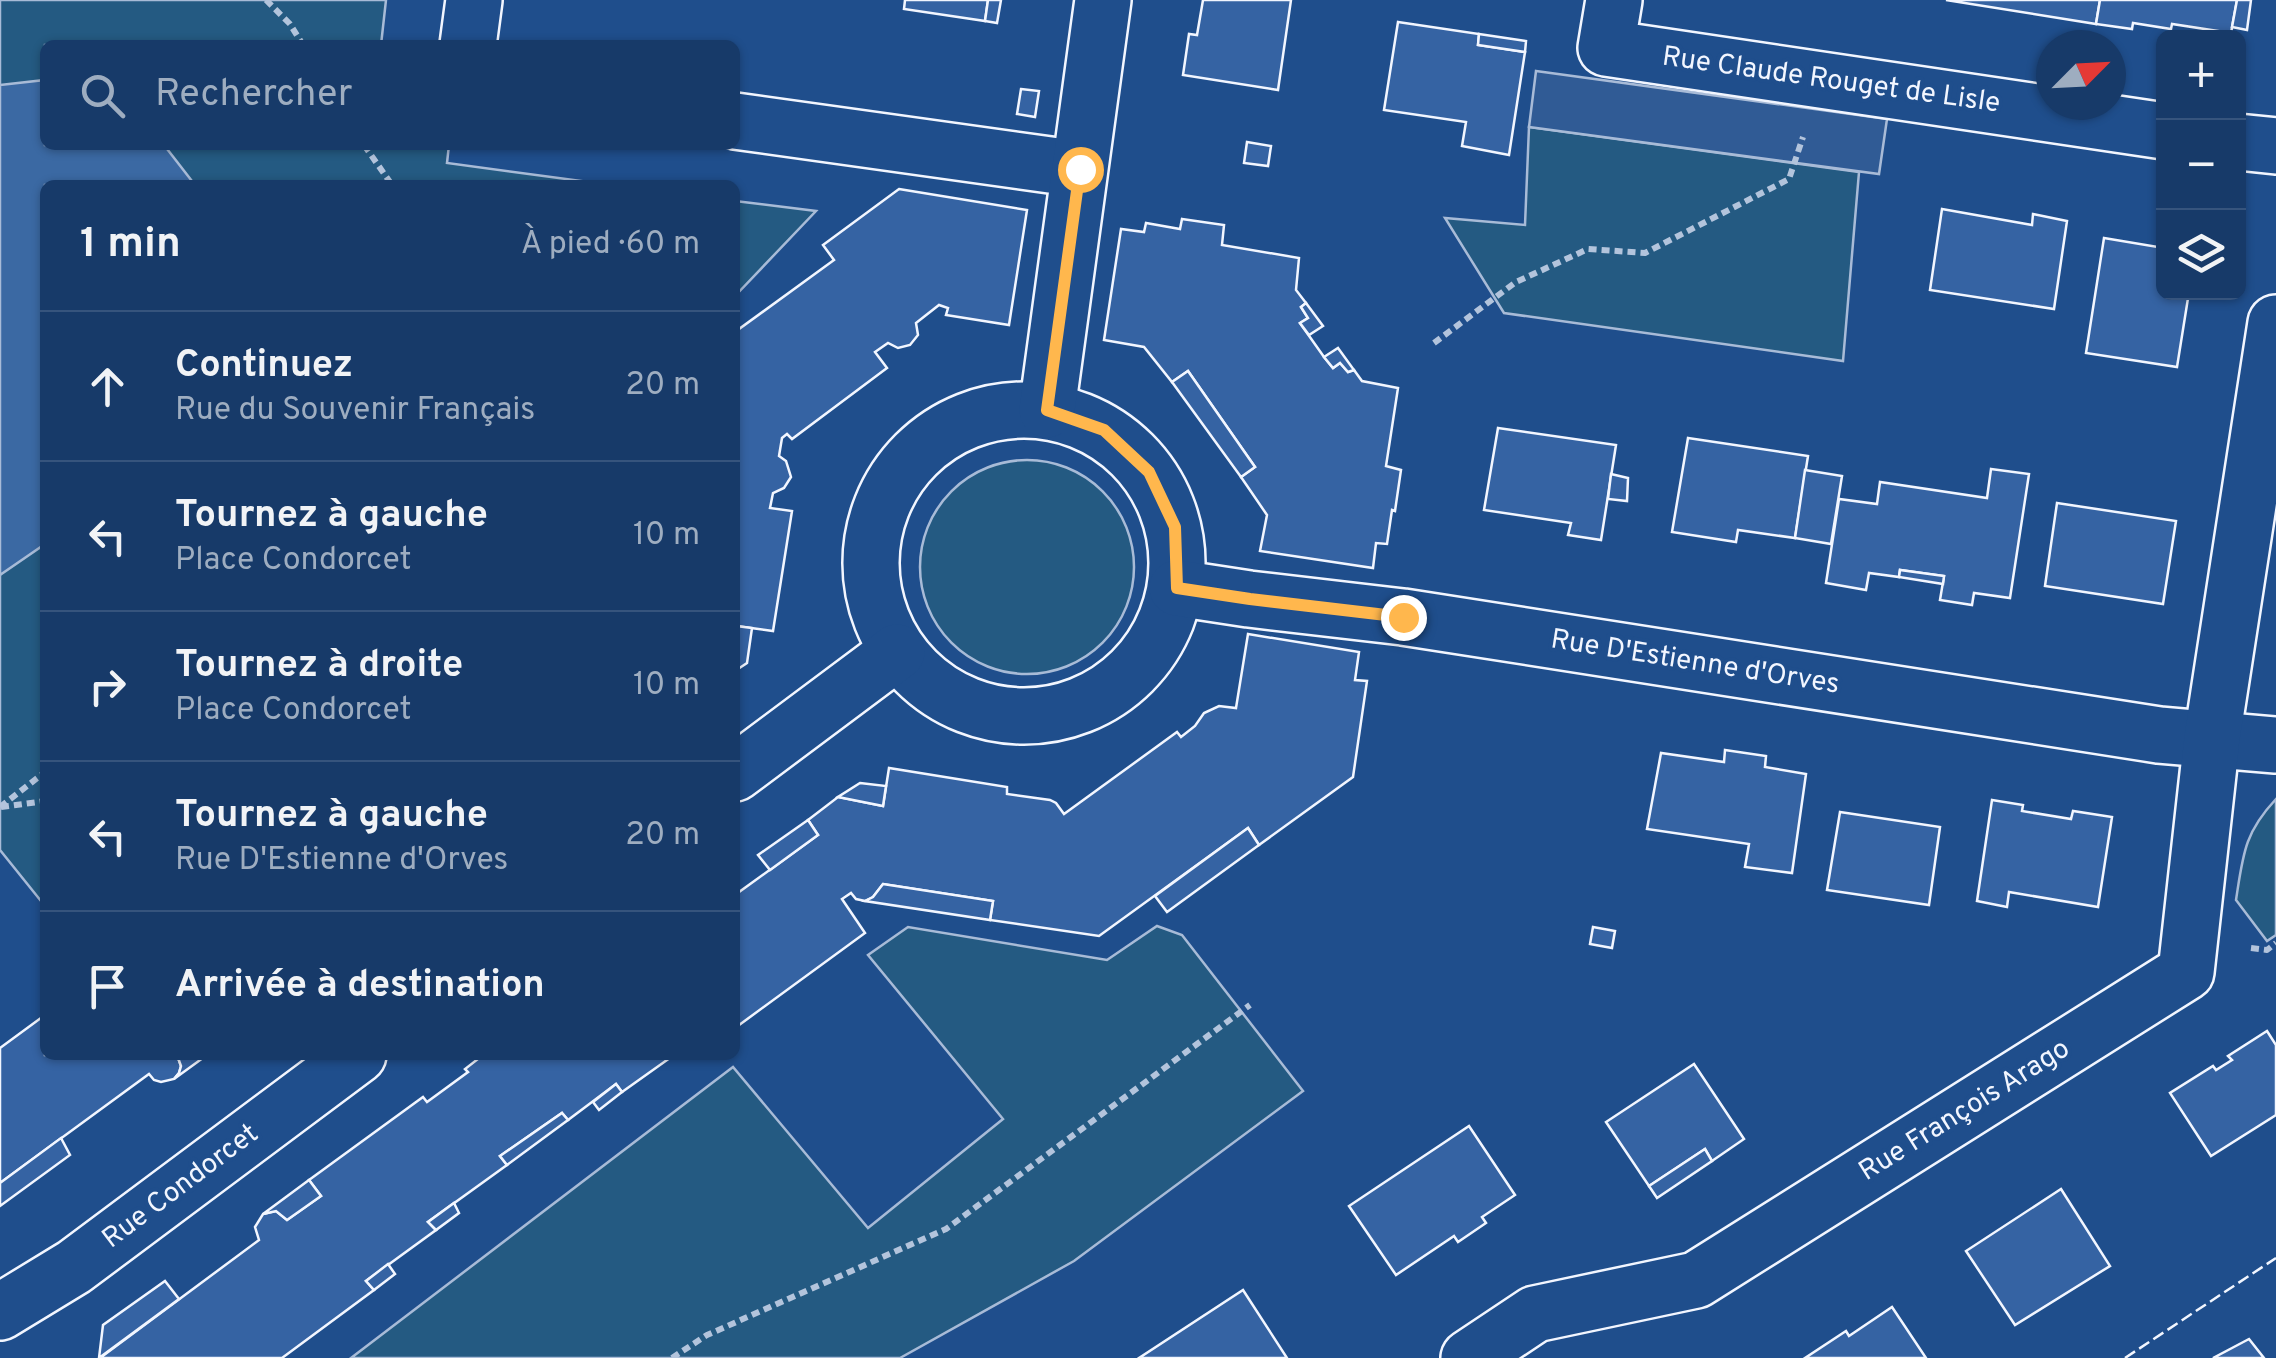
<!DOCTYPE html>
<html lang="fr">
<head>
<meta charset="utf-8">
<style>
  :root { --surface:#173a69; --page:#244571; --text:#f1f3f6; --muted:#9eadc0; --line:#36547d }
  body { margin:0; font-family:Overpass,sans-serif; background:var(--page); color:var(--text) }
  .controls { position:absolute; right:30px; top:30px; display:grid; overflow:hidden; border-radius:15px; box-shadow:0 2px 8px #0004 }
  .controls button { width:90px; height:90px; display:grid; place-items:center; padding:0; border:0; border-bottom:2px solid var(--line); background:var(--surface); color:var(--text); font:50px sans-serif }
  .compass { position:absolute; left:2036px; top:30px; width:90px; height:90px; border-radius:50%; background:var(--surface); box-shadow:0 2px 8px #0004; rotate:66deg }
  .stop { position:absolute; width:30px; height:30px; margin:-22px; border:8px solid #ffb74d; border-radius:50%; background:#fff }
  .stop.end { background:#ffb74d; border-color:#fff; box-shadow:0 2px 10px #0008 }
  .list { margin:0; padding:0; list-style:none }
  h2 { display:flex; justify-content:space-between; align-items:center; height:130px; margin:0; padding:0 40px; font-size:42px }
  h2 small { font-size:32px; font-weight:400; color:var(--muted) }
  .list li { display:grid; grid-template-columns:65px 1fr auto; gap:30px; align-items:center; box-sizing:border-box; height:150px; padding:0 40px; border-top:2px solid var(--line) }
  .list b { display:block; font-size:38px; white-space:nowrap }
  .list p { margin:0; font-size:32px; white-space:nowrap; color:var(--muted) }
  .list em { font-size:32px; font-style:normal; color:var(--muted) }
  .icon { flex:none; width:55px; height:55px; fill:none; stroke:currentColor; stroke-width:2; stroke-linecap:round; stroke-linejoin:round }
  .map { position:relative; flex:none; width:2276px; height:1358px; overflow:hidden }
  .search { position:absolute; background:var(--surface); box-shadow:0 2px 8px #0004; left:40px; top:40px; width:700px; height:110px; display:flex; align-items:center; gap:25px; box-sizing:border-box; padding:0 35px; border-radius:15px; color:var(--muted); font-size:38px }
  .panel { position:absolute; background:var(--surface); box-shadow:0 2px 8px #0004; left:40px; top:180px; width:700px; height:880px; border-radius:15px }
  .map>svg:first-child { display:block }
</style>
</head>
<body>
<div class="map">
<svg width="2276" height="1358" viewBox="0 0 2276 1358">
  <rect width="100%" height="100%" fill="#1f4e8c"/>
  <g fill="#245a82" stroke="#a8bbd7" stroke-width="2.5">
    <polygon points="0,0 386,0 381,45 45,45 45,145 449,145 447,163 611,185 45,185 45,906 0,850"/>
    <polygon points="1529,127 1859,172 1843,361 1504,313 1445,218 1525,225"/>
    <polygon points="735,201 816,211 735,296"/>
    <circle cx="1027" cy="567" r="107"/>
    <path d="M2276,799V935L2267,941L2236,900C2243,855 2244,833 2276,799Z"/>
    <polygon points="1157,926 1182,935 1303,1091 1074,1261 900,1358 351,1358 733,1067 868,1228 1003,1119 868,955 908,927 1107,960"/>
  </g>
  <polygon fill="#305b95" stroke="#a8bbd7" stroke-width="2.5" points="1536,71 1887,119 1879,174 1529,127"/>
  <polygon fill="#3b69a3" stroke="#a8bbd7" stroke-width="2.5" points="45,80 45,145 164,145 195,185 45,185 45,544 0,575 0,85"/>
  <g fill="#3563a3" stroke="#f2f6ff" stroke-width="2.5">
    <polygon points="905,0 988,0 985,21 904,9"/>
    <polygon points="988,0 1001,0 997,23 985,21"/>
    <polygon points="1203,0 1291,0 1278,90 1183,75 1189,34 1197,35"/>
    <polygon points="1946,0 2100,0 2096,24"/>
    <polygon points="2100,0 2237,0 2231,33 2172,24 2171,29 2133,23 2132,29 2096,24"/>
    <polygon points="2237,0 2251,0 2247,30 2232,27"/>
    <polygon points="1398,22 1479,34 1478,45 1525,52 1509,155 1462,146 1466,122 1384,110"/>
    <polygon points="1479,34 1526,41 1525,52 1478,45"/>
    <polygon points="1021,89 1039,91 1035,117 1017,114"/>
    <polygon points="1247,142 1271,146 1268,166 1244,163"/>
    <polygon points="899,189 1027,210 1009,325 946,315 948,308 939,305 916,323 918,335 910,345 898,348 888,343 875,352 887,368 792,439 787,434 782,438 779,456 786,461 791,477 784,488 773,493 770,508 792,511 773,631 736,626 735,629 735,332 834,260 823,245"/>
    <polygon points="1942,209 2032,225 2033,214 2067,221 2054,309 1930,290"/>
    <polygon points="1182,219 1224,225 1222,245 1299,258 1296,290 1306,303 1301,307 1308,318 1300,323 1324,357 1333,368 1340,363 1348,372 1354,370 1362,381 1398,388 1386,466 1401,470 1395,511 1392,510 1387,544 1376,543 1373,568 1260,551 1267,515 1241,477 1255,467 1188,371 1172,382 1144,347 1104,340 1121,229 1144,232 1146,223 1180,229"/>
    <polygon points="2104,238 2164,248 2164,292 2189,292 2177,367 2086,353"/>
    <polygon points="1306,303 1323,326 1309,335 1300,323 1308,318 1301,307"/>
    <polygon points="1338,348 1354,370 1348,372 1340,363 1333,368 1324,357"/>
    <polygon points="1188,371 1255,467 1241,477 1172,382"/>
    <polygon points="1498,428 1616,445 1601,540 1568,535 1571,523 1484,510"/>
    <polygon points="1688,438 1808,456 1795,538 1738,530 1736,542 1672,532"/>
    <polygon points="1991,469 2029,474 2010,598 1974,593 1972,605 1940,600 1944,576 1900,570 1899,577 1869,573 1866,590 1826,583 1839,499 1877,504 1880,482 1987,498"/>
    <polygon points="1805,470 1842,476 1831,544 1795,538"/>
    <polygon points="1611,474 1628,478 1627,501 1608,499"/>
    <polygon points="2057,503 2176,521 2163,604 2045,586"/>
    <polygon points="1900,570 1944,576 1943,584 1899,577"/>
    <polygon points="736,626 752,628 747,663 735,671"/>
    <polygon points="1248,634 1359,652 1355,680 1367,681 1353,777 1259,845 1248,828 1099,936 990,920 993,901 883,884 873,897 865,901 856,899 851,893 842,899 865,933 735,1028 735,895 818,835 808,820 838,797 883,806 889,768 1007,787 1007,794 1050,800 1056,803 1064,814 1177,732 1181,737 1195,726 1204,713 1219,706 1236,708"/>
    <polygon points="1725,750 1766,756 1765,767 1806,774 1792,873 1745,867 1749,844 1647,829 1661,753 1724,762"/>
    <polygon points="860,783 886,786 883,806 838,797"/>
    <polygon points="1992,800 2023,805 2022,811 2071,819 2073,811 2112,817 2098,907 2009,892 2007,907 1977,901"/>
    <polygon points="1840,812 1940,827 1929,905 1827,890"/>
    <polygon points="808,820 818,835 770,870 758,855"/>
    <polygon points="1248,828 1259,845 1167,912 1155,896"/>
    <polygon points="883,884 993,901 990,920 865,901 873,897"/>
    <polygon points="1593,927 1615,931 1612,948 1590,944"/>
    <polygon points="45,1015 45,1055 177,1055 181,1066 179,1073 174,1079 161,1082 154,1080 149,1074 0,1183 0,1048"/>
    <polygon points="2267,1031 2276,1045 2276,1115 2211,1156 2170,1093 2213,1066 2216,1070 2232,1060 2228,1056"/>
    <polygon points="177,1055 207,1055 174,1079 179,1073 181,1066"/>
    <polygon points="483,1055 674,1055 622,1092 616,1084 568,1120 562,1113 500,1156 507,1165 428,1222 436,1230 366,1281 374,1290 282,1358 100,1358 259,1240 255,1227 263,1214 276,1211 287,1220 321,1196 309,1180 423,1097 427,1102 468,1072 465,1069"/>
    <polygon points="1694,1064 1744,1139 1712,1161 1705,1149 1649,1186 1606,1122"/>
    <polygon points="616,1084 622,1092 599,1110 593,1102"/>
    <polygon points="562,1113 568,1120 507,1165 500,1156"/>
    <polygon points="1469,1126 1515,1195 1482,1217 1486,1223 1458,1242 1454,1236 1396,1275 1349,1206"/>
    <polygon points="61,1138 70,1155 0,1206 0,1183"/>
    <polygon points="1705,1149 1712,1161 1657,1198 1649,1186"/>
    <polygon points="309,1180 321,1196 287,1220 276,1211 263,1214"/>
    <polygon points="2061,1189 2110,1266 2015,1325 1966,1251"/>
    <polygon points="454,1203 459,1213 436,1230 428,1222"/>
    <polygon points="388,1264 395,1274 374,1290 366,1281"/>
    <polygon points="165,1281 179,1299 99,1358 103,1325"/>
    <polygon points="1243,1290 1287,1358 1139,1358"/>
    <polygon points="1892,1307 1926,1358 1805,1358 1846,1331 1849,1336"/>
    <polygon points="2249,1339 2264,1358 2213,1358"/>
  </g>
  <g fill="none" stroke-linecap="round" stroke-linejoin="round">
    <defs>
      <g id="street">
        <polyline points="1614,0 1606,48 2164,131"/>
        <polyline points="468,45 474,0"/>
        <polyline points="735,121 1079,169"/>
        <polyline points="2238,142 2276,146"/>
        <circle cx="1024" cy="563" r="153"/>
        <polyline points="1047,410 1103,0"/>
        <polyline points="1177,588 1249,599 1403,617 2159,735 2276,745"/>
        <polyline points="735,773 897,652"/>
        <polyline points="0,1312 74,1267 358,1055"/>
        <polyline points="1469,1358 1535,1314 1696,1280 2186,972 2212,738 2276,323"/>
      </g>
    </defs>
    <use href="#street" stroke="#f2f6ff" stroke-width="60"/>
    <g stroke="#b3c4dc" stroke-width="6" stroke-dasharray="8 5" stroke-linecap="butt">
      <polyline points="266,0 290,24 303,45"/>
      <polyline points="364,145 392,185"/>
      <polyline points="1434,343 1516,282 1588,249 1645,253 1789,179 1803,137"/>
      <polyline points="0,807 45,772"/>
      <polyline points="1,807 45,801"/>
      <polyline points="2251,948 2267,950 2276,943"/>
      <polyline points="672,1358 707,1335 946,1229 1250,1005"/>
    </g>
    <use href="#street" stroke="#1f4e8c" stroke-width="55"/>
    <polyline stroke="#f2f6ff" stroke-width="2.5" stroke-dasharray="12 5" stroke-linecap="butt" points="2125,1358 2276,1258"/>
  </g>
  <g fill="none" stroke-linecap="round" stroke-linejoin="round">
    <polyline stroke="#ffb74d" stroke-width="12" points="1080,169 1047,410 1104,430 1149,472 1175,527 1177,588 1250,599 1403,617"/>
  </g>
  <g text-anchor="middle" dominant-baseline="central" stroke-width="8" stroke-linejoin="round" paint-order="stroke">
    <g font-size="28" fill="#f2f6ff" stroke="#1f4e8c">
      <text transform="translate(1831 81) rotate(8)">Rue Claude Rouget de Lisle</text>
      <text transform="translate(1695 663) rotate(9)">Rue D'Estienne d'Orves</text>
      <text transform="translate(1965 1111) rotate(-32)">Rue François Arago</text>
      <text transform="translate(181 1187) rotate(-37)">Rue Condorcet</text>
    </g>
  </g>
</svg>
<div class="controls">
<button>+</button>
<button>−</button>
<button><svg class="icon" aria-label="layers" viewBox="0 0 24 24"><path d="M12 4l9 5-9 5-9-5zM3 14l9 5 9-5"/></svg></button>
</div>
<svg class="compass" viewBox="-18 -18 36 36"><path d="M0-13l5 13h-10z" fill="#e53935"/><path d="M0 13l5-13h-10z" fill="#9eadc0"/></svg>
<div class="stop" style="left:1080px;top:169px"></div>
<div class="stop end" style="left:1403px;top:617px"></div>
<div class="search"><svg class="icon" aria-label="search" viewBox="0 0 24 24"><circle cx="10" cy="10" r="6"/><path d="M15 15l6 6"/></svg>Rechercher</div>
<section class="panel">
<h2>1 min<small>À pied · 60 m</small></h2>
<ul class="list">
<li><svg class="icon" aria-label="ahead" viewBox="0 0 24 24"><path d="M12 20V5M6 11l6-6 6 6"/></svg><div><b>Continuez</b><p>Rue du Souvenir Français</p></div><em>20 m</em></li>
<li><svg class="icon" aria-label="left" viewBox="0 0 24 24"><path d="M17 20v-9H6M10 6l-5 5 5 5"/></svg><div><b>Tournez à gauche</b><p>Place Condorcet</p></div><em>10 m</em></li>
<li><svg class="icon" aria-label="right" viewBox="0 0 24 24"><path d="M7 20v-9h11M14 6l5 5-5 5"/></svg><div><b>Tournez à droite</b><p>Place Condorcet</p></div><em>10 m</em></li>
<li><svg class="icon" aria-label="left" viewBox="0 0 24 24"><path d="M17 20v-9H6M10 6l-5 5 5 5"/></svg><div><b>Tournez à gauche</b><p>Rue D'Estienne d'Orves</p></div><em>20 m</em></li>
<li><svg class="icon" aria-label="arrive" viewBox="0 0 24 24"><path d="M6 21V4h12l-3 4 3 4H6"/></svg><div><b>Arrivée à destination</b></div></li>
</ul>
</section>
</div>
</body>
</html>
